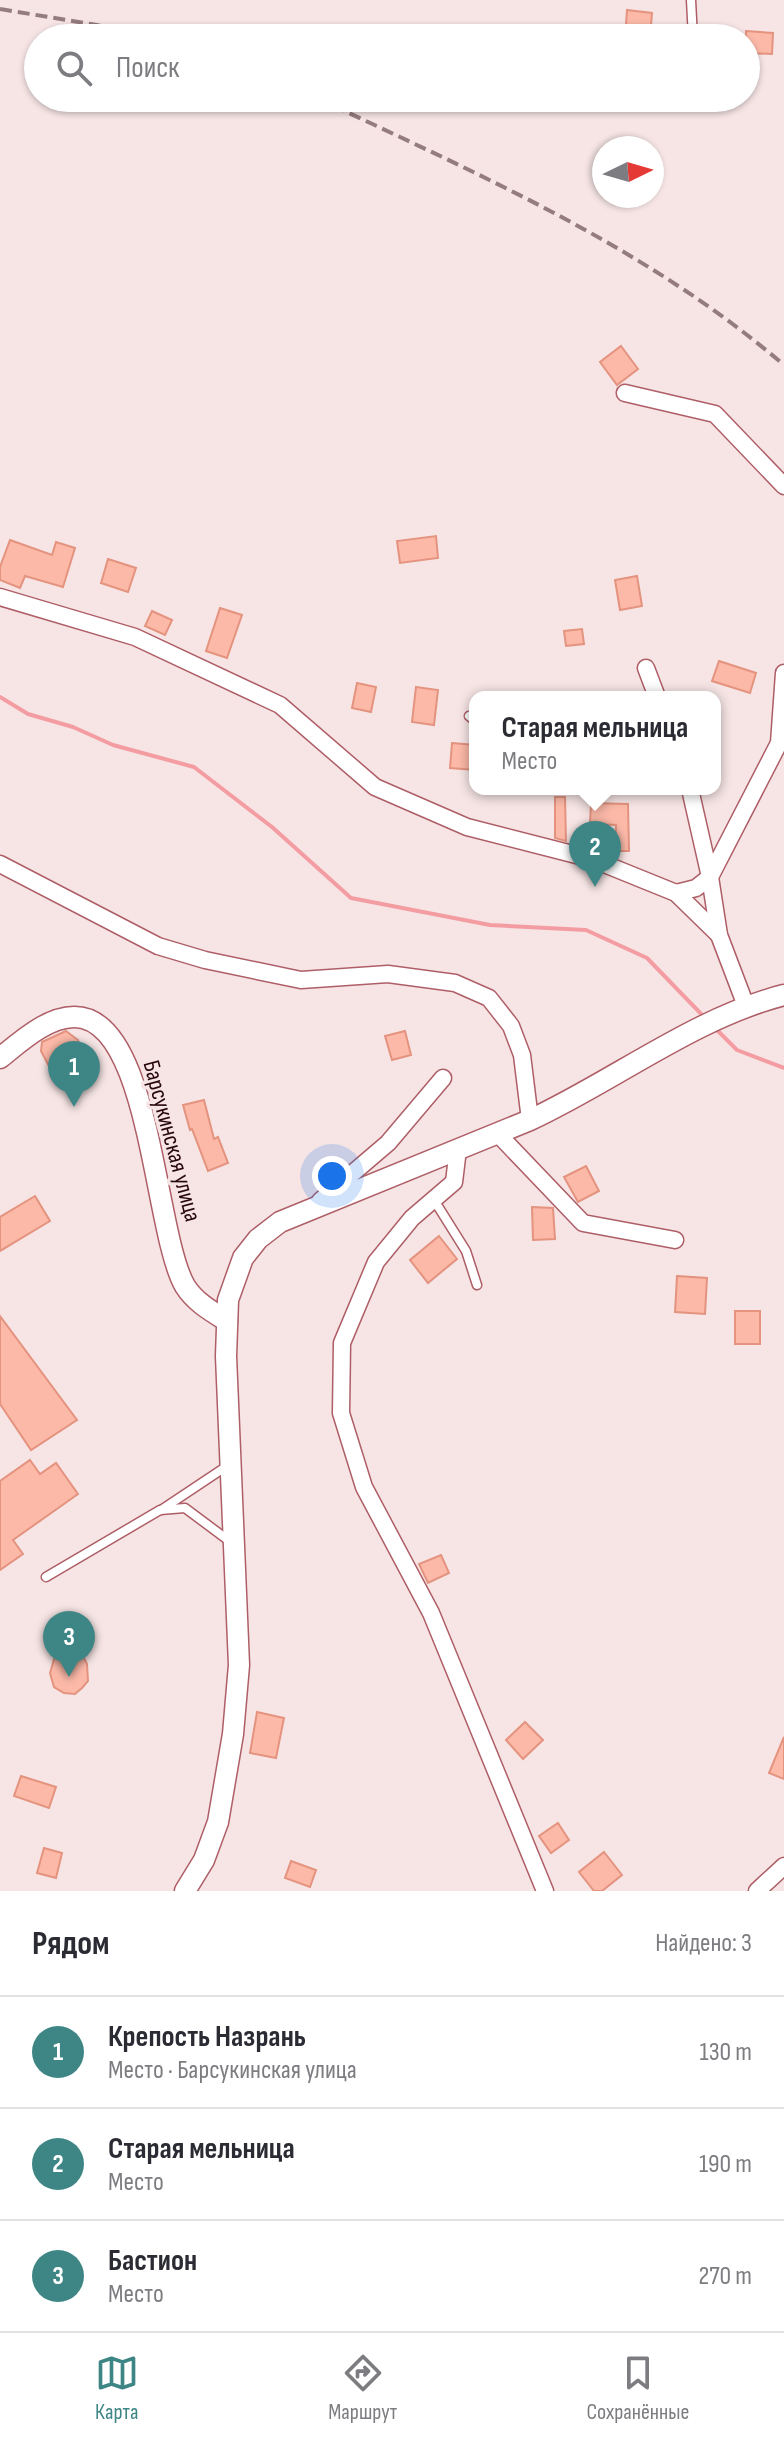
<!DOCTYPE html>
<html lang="ru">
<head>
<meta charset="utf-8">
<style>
  :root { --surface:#fff; --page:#f7f7f7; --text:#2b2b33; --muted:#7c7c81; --line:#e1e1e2; --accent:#3e8685 }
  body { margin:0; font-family:"Sofia Sans Condensed",sans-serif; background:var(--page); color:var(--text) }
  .compass { position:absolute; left:592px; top:136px; width:72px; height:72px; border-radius:50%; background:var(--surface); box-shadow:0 2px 6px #0004; rotate:85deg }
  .you { position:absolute; left:332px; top:1176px; width:28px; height:28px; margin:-20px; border:6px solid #fff; border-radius:50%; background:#1a73e8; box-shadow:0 0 0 12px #1a73e833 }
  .badge { display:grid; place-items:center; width:52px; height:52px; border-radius:50%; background:var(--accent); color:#fff; font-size:26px; font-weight:700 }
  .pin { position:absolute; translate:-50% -66px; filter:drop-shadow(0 2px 4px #0008) }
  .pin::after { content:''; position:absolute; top:42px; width:28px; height:24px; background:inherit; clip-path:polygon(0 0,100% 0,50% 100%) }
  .popup { position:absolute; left:469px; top:691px; width:252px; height:104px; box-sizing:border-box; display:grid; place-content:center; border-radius:16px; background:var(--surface); filter:drop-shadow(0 2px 6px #0005); font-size:26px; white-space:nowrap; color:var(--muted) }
  .popup b { font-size:30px; color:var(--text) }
  .popup::after { content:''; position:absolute; left:50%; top:100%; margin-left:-16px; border:16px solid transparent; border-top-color:var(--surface) }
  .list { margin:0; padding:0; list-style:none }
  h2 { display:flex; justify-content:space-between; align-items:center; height:104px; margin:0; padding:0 32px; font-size:34px }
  h2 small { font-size:26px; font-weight:400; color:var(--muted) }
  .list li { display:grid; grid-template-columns:52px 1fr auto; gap:24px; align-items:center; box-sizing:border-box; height:112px; padding:0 32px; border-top:2px solid var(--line) }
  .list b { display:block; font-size:30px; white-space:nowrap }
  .list p { margin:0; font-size:26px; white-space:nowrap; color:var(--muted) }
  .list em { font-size:26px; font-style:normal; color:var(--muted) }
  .icon { flex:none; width:44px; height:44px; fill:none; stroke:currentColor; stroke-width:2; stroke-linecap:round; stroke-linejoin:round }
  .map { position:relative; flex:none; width:784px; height:1891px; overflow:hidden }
  .search { position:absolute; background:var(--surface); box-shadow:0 2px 6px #0004; left:24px; right:24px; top:24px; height:88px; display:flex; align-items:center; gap:20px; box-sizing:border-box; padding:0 28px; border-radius:44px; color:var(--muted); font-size:30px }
  .sheet { height:440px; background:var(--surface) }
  nav { display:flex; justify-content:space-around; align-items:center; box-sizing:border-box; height:112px; border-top:2px solid var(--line); background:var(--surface); font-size:22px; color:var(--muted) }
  nav a { display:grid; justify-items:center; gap:4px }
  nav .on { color:var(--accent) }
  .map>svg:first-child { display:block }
</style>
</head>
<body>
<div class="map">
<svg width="784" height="1891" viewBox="0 0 784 1891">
  <rect width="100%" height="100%" fill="#f7e5e5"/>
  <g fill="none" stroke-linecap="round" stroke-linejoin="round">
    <g stroke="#f39da3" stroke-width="4">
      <polyline points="0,697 28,714 73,727 113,745 194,767 272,827 351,898 490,925 586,930 647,958 706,1019"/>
      <polyline points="715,1028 737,1050 784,1068"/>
    </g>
  </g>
  <g fill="#fcb9a8" stroke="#e4937f" stroke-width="2">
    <polygon points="627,10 652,13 650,38 625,38"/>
    <polygon points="746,31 773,33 772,54 746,53"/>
    <polygon points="621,346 638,369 617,385 600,362"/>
    <polygon points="436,536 438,558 400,563 397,541"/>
    <polygon points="10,540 52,555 56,542 75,548 63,587 25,576 20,588 0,580 0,567"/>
    <polygon points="108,559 136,568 128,592 101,583"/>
    <polygon points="637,576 642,606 620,610 615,580"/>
    <polygon points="220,608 242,615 227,658 206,651"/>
    <polygon points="152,611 172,620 165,635 145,626"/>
    <polygon points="582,629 584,644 566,646 564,631"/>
    <polygon points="719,661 756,673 750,693 712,681"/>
    <polygon points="357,683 376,687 371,712 352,708"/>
    <polygon points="416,687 438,690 434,725 412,722"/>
    <polygon points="452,743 475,745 475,770 450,768"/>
    <polygon points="555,797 565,797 566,841 555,838"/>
    <polygon points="591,803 628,804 629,851 615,851 616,825 590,824"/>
    <polygon points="66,1031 78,1040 81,1049 79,1062 50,1068 41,1051 42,1042"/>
    <polygon points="405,1031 411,1055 392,1060 385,1036"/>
    <polygon points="204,1100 214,1139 218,1137 228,1163 208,1171 192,1129 190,1130 183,1105"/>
    <polygon points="586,1166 599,1191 578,1202 564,1177"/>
    <polygon points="35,1196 50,1221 0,1251 0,1217"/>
    <polygon points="532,1207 553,1208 555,1239 533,1240"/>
    <polygon points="439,1236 457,1259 428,1283 410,1260"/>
    <polygon points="677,1276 707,1278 705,1314 675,1312"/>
    <rect x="735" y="1311" width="25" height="33"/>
    <polygon points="0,1316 77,1420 31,1450 0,1404"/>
    <polygon points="30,1460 40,1474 56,1463 78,1494 13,1540 23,1554 0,1570 0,1481"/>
    <polygon points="441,1555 449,1573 428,1583 419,1564"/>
    <polygon points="82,1654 87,1664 88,1681 82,1688 75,1694 64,1693 54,1687 50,1673 55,1656"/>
    <polygon points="257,1712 284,1718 276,1758 250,1753"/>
    <polygon points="525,1722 543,1740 523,1759 506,1740"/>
    <polygon points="784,1737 784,1779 769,1773"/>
    <polygon points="21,1776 56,1787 49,1808 14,1796"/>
    <polygon points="558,1823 569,1840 551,1853 539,1836"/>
    <polygon points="44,1848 62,1853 56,1878 37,1873"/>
    <polygon points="604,1852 622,1875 602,1891 594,1891 579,1872"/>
    <polygon points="291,1861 316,1870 310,1887 285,1878"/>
  </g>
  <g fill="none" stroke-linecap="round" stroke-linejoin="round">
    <defs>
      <g id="service">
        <polyline points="691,0 693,38"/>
        <polyline points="469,716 475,721"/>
        <polyline points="434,1200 466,1251 477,1285"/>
        <polyline points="161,1510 227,1466"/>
        <polyline points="46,1577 160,1510 185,1508 232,1543"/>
      </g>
      <g id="minor">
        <polyline points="625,393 715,414 784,486"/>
        <polyline points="0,597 135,637 280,705 375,787 467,827 592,859 676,893 719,935"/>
        <polyline points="646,668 657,697"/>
        <polyline points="690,789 710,877 719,935 746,1006"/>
        <polyline points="0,864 158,946 205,960 301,980 388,974 455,983 489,998 511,1026 522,1055 530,1120"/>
        <polyline points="676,893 696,888 710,877 779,743 784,673"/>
        <polyline points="498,1134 583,1223 675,1240"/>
        <polyline points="458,1149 454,1182 412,1218 376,1262 342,1343 341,1413 364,1487 431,1613 545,1891"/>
        <polyline points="320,1201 388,1143 443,1078"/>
        <polyline points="757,1891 784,1866"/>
      </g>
      <g id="tertiary">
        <path d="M0,1058C20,1042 47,1017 74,1017C151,1016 154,1233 185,1286C195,1302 211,1311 227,1321"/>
        <path d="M185,1891L204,1860L218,1822L233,1734L239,1665L226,1356L228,1300L243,1258L258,1239L280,1222L530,1120C614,1081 694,1018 784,995"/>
      </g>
    </defs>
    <use href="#service" stroke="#ae5e66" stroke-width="11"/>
    <use href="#minor" stroke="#ae5e66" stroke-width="19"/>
    <use href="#tertiary" stroke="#ae5e66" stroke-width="23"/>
    <use href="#service" stroke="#fff" stroke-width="8"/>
    <use href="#minor" stroke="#fff" stroke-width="16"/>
    <use href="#tertiary" stroke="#fff" stroke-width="20"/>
    <g stroke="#957c7e" stroke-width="4" stroke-dasharray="12 6" stroke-linecap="butt">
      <polyline points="0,9 97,25 147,38"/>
      <path d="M317,98C480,175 646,247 784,365"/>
    </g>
  </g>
  <g text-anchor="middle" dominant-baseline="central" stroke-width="7" stroke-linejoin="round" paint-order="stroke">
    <g font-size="24" fill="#27080c" stroke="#f7e5e5">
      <text transform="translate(172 1141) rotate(75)">Барсукинская улица</text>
    </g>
  </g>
</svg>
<svg class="compass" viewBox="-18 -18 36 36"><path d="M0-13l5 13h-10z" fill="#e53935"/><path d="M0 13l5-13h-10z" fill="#7c7c81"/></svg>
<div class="you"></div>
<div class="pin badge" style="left:74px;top:1107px">1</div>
<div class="pin badge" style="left:595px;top:887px">2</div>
<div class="popup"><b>Старая мельница</b>Место</div>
<div class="pin badge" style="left:69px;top:1677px">3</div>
<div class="search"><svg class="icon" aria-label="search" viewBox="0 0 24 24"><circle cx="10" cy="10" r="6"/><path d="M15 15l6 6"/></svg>Поиск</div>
</div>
<section class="sheet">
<h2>Рядом<small>Найдено: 3</small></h2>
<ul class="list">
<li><span class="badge">1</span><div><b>Крепость Назрань</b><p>Место · Барсукинская улица</p></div><em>130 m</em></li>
<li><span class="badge">2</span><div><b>Старая мельница</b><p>Место</p></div><em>190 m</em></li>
<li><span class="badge">3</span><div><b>Бастион</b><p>Место</p></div><em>270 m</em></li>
</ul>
</section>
<nav>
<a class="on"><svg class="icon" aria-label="map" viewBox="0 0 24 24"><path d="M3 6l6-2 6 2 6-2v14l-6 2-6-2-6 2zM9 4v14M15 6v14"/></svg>Карта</a>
<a><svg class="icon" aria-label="directions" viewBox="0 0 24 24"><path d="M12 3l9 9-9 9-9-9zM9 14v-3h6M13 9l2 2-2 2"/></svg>Маршрут</a>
<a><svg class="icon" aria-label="saved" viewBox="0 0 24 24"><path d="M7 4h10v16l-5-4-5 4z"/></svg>Сохранённые</a>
</nav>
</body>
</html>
